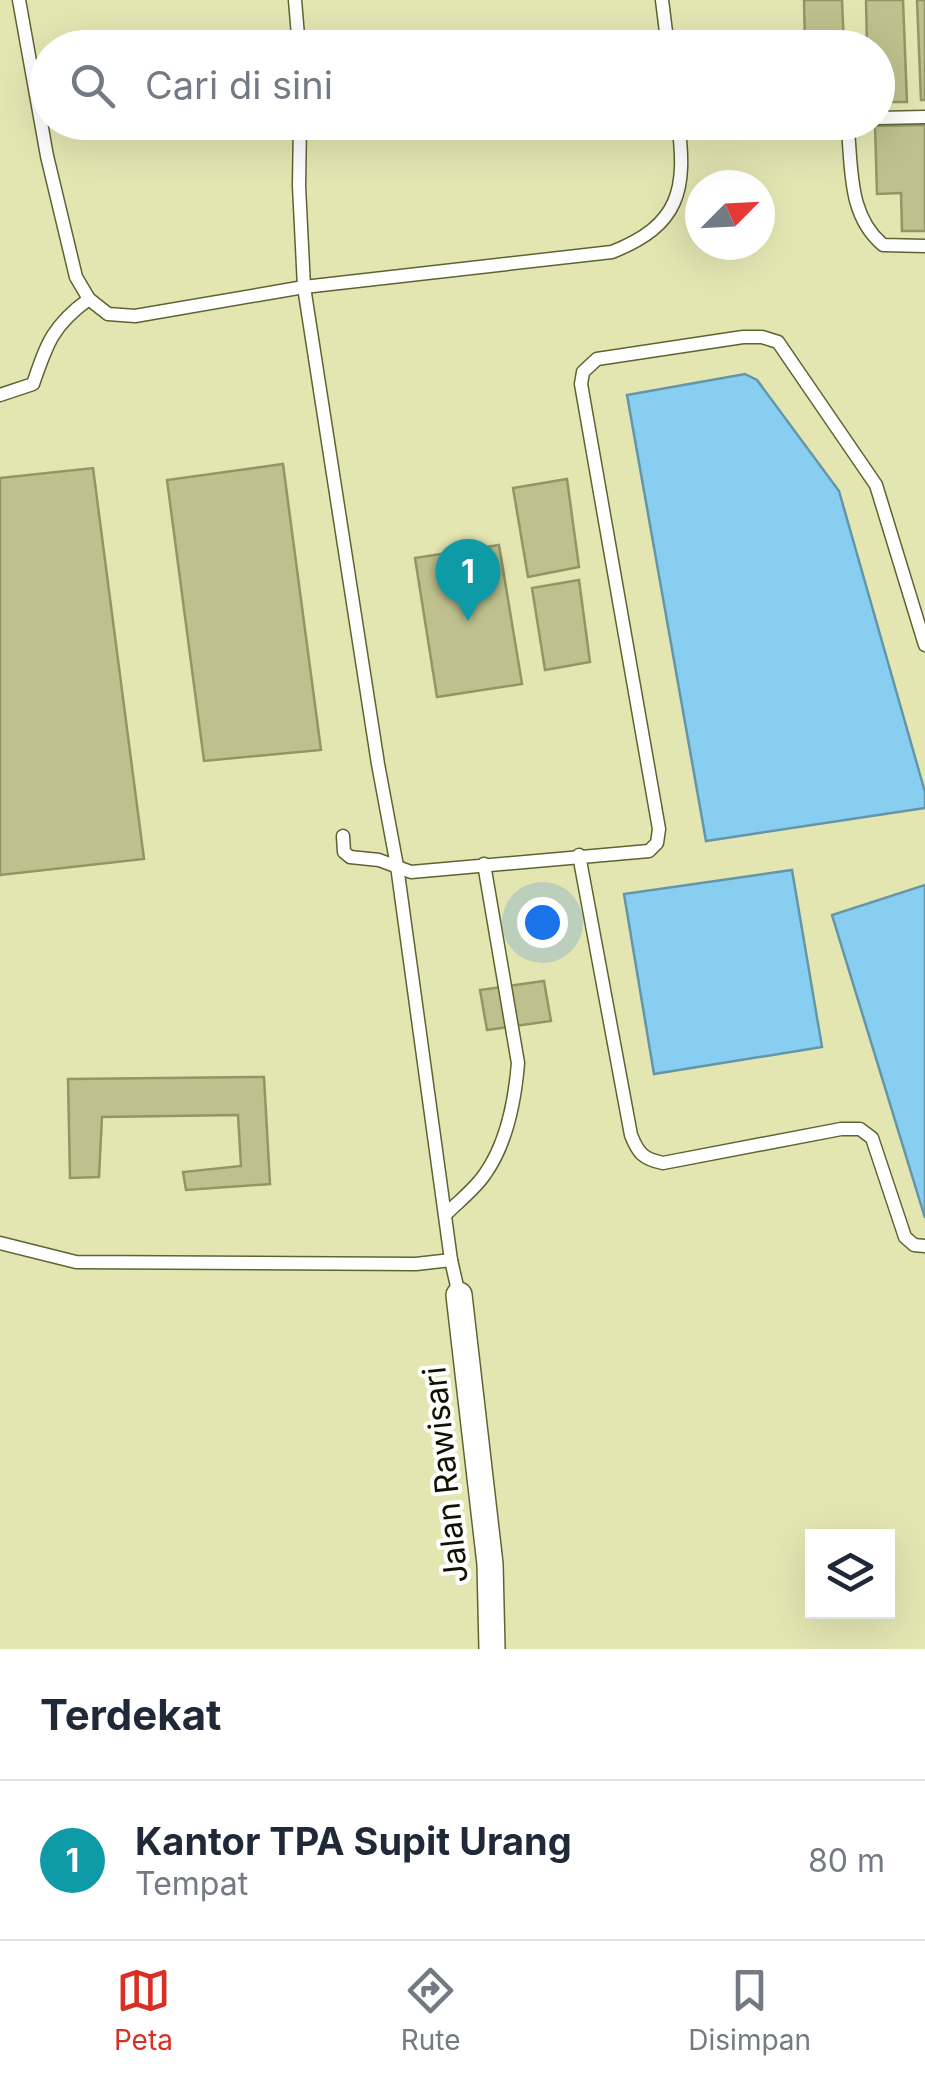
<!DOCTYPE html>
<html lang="id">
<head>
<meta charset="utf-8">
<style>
  :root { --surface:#fff; --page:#f2f2f3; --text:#1f2937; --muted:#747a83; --line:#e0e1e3; --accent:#d93025 }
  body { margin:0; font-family:Inter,sans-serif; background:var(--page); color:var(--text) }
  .controls { position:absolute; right:30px; bottom:30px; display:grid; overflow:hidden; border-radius:0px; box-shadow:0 10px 40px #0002 }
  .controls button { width:90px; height:90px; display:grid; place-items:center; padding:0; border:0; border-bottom:2px solid var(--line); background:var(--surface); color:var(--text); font:50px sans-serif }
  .compass { position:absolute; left:685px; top:170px; width:90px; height:90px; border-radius:50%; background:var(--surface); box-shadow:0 10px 40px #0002; rotate:66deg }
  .you { position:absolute; left:542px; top:922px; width:35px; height:35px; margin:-25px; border:8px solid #fff; border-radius:50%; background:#1a73e8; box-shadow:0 0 0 15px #1a73e833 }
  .badge { display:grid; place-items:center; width:65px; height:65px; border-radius:50%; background:var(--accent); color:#fff; font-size:32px; font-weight:700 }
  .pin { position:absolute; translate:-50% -82px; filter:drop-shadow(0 2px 5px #0008) }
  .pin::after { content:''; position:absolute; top:52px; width:35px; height:30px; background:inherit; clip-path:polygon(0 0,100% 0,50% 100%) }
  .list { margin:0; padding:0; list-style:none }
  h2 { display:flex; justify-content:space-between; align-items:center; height:130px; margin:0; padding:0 40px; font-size:42px }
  h2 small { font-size:32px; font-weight:400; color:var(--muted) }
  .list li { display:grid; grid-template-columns:65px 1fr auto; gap:30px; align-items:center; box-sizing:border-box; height:160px; padding:0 40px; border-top:2px solid var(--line) }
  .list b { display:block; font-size:38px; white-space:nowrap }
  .list p { margin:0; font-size:32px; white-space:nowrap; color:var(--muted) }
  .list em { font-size:32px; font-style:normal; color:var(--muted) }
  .icon { flex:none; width:55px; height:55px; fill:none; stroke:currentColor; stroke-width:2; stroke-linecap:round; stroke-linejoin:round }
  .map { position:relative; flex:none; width:925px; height:1649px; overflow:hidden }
  .search { position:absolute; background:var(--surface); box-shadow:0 10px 40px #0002; left:30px; right:30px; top:30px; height:110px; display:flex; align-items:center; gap:25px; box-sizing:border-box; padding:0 35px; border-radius:55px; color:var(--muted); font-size:38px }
  .sheet { height:290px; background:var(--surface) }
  nav { display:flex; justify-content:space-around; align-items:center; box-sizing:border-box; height:140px; border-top:2px solid var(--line); background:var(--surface); font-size:28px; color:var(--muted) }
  nav a { display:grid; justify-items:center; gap:5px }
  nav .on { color:var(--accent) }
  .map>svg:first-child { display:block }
</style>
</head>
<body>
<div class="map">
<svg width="925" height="1649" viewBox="0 0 925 1649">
  <rect width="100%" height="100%" fill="#e4e6b2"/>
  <g fill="#88cef0" stroke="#6495a8" stroke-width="2.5">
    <polygon points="745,374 757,380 839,491 925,792 925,808 706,841 627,395"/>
    <polygon points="792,870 822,1047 654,1074 624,894"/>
    <polygon points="925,885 925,1218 832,915"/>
  </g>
  <g fill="#bec08d" stroke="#939664" stroke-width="2.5">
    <polygon points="804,0 842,0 844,48 805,48"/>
    <polygon points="866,0 903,0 907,102 878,102 878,48 867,48"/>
    <polygon points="917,0 925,0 925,100 921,100"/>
    <polygon points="925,125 925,231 902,231 901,193 877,194 875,126"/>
    <polygon points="283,464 321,750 204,761 167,480"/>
    <polygon points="93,468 144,859 0,875 0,478"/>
    <polygon points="567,479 579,567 528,577 513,488"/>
    <polygon points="499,545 522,684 437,697 415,558"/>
    <polygon points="579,580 590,662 545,670 532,588"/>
    <polygon points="544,981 551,1021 487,1030 480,990"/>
    <polygon points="264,1077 270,1184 186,1190 183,1172 241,1166 238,1115 102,1117 99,1177 70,1178 68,1079"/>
  </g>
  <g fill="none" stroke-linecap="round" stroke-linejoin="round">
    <defs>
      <g id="lane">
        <path d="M19,0L47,156L76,277L89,299L108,314L135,316L304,287L612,252C680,225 687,190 678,122"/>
        <polyline points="295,0 299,48"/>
        <polyline points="662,0 668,48"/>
        <polyline points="878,118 925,117"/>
        <polyline points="300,122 299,186 304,287 378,764 397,866 451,1260 459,1295"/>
        <path d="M852,122L848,131C852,173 849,216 883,245L925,246"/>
        <path d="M0,395L33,384C47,343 53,325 89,299"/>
        <polyline points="343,836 344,852 350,857 379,860 411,872 649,851 657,843 659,829 581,384 583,372 597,359 743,337 762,337 778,342 876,485 925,645"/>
        <path d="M579,855L631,1135C638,1153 643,1159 663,1163L841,1129H860L872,1138L905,1237L914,1245L925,1246"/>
        <path d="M446,1214C459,1201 475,1189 485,1174C507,1143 515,1100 518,1063L484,864"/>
        <polyline points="0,1243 76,1262 416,1264 451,1260"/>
      </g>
      <polyline id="street" points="459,1295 490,1564 492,1649"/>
    </defs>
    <use href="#lane" stroke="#606232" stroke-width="15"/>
    <use href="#street" stroke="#606232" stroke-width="28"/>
    <use href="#lane" stroke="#fff" stroke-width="12"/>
    <use href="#street" stroke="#fff" stroke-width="25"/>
  </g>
  <g text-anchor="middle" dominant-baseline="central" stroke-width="8" stroke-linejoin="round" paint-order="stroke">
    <g font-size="32" fill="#111101" stroke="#fff">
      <text transform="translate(445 1475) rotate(-96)">Jalan Rawisari</text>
    </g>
  </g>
</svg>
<div class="controls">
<button><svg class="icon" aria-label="layers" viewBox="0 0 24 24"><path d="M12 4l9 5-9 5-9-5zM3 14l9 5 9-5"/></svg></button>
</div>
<svg class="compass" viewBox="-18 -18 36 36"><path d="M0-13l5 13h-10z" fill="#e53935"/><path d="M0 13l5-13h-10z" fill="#747a83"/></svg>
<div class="you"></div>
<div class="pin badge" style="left:468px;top:621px;background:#0f9aa8">1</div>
<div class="search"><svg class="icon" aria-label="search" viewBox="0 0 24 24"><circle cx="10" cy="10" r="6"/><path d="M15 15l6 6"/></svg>Cari di sini</div>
</div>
<section class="sheet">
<h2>Terdekat<small></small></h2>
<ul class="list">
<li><span class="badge" style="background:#0f9aa8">1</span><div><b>Kantor TPA Supit Urang</b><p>Tempat</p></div><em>80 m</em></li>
</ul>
</section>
<nav>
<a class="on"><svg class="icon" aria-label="map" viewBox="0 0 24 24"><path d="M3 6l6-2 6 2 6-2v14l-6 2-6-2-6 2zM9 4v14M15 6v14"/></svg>Peta</a>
<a><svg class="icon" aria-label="directions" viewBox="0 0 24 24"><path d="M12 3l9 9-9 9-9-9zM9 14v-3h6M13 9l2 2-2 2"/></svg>Rute</a>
<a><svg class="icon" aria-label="saved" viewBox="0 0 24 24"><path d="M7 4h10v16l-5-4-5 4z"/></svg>Disimpan</a>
</nav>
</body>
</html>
